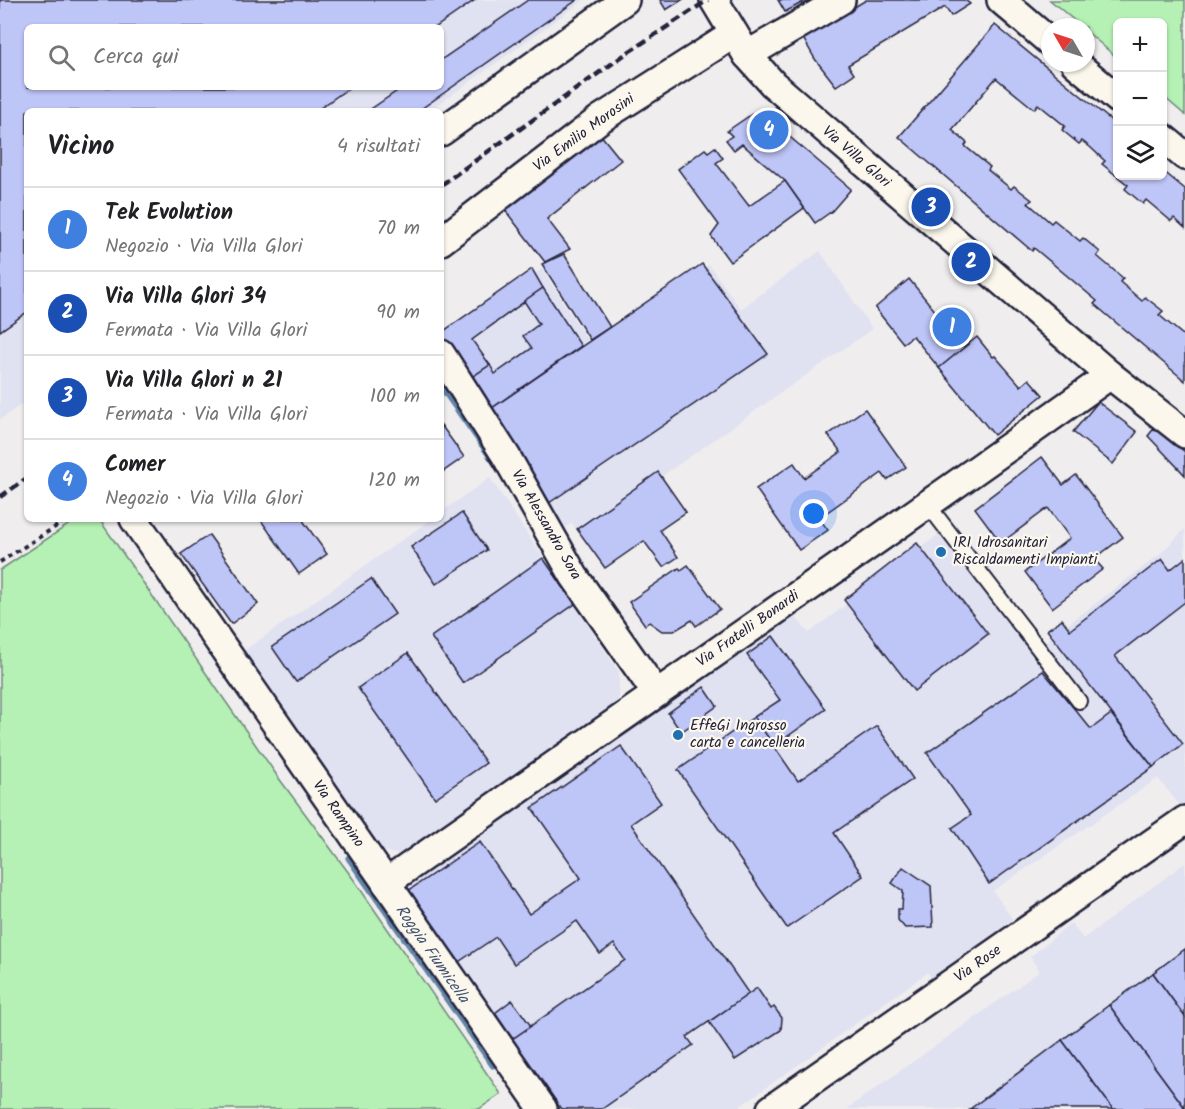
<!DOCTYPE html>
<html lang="it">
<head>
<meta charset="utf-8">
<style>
  :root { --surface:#fff; --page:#f6f6f6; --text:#202124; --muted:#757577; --line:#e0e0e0; --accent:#ea580c }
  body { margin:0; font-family:Kalam,sans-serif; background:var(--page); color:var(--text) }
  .controls { position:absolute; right:18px; top:18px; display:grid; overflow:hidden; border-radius:9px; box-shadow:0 2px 4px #0004 }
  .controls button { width:54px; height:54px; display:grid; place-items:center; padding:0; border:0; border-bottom:2px solid var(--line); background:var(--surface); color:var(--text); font:30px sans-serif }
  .compass { position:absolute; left:1041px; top:18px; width:54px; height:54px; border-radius:50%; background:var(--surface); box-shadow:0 2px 4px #0004; rotate:309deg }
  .you { position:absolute; left:814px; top:514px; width:21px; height:21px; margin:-15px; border:4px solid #fff; border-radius:50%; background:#1a73e8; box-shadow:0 0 0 9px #1a73e833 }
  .badge { display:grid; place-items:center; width:39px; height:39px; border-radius:50%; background:var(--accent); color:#fff; font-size:20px; font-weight:700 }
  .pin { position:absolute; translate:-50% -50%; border:3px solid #fff; box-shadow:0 2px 6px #0006 }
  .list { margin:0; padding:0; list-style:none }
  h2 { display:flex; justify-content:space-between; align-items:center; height:78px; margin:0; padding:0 24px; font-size:26px }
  h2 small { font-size:20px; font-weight:400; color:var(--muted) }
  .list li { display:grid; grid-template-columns:39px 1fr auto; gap:18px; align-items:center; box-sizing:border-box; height:84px; padding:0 24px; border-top:2px solid var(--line) }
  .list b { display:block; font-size:22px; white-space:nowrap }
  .list p { margin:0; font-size:20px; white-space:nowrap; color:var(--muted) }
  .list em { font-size:20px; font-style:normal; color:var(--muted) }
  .icon { flex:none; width:33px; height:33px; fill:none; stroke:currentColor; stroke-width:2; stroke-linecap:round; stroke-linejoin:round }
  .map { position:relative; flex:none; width:1185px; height:1109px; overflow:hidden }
  .search { position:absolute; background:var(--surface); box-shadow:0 2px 4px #0004; left:24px; top:24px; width:420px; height:66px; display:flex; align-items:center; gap:15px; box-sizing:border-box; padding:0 21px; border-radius:9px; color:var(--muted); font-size:22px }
  .panel { position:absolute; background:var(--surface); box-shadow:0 2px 4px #0004; left:24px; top:108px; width:420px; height:414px; border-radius:9px }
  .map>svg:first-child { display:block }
</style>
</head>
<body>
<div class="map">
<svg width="1185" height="1109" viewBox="0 0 1185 1109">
  <rect width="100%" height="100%" fill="#efedee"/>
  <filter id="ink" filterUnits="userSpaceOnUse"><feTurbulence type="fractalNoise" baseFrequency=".0167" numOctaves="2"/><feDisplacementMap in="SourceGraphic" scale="12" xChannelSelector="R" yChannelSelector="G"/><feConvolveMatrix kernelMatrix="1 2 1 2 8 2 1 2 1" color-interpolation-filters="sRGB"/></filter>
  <g filter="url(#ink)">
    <g fill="#e0e1f1" fill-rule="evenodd">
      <path d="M0,0H584L429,111H27V400L0,420ZM27,27H441V87H27Z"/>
      <polygon points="820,251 872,329 579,534 572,523 565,528 444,340 542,269 591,346 709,265 741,309"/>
      <polygon points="490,478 619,672 619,697 612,709 414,849 402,854 391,853 381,850 373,841 241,653 432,519 441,519 441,512"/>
      <polygon points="1185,529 1185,806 1182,808 1158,778 993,891 1013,920 931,978 928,972 736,1109 560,1109 401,890 792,613 809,633 938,535 1033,651 1158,556"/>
      <polygon points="1185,863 1185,1109 847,1109 1040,971 1030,957 1071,923 1083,939"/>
    </g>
    <g fill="#b5f0b5" stroke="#6c8978" stroke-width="1.5">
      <polygon points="1050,0 1185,0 1185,115 1163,96 1162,22 1118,22 1117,58 1086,31 1086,27 1082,27"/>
      <polygon points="77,519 99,519 278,777 354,880 501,1094 479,1109 0,1109 0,570"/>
    </g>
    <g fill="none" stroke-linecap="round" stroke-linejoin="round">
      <g stroke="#6384a6" stroke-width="7">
        <polyline points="441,386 498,467"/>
        <polyline points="349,858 493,1065"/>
      </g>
    </g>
    <g fill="#bec5f7" stroke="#22223b" stroke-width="1.5">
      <polygon points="0,0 475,0 436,27 27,27 27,87 350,87 316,111 27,111 27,312 0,331"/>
      <polygon points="528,0 577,0 418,111 368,111 403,87 441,87 441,60"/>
      <polygon points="660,0 682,0 666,10"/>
      <polygon points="778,0 807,0 785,12"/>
      <polygon points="866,0 965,0 970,4 951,16 945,7 848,65 854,74 836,86 815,59 803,38"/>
      <polygon points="995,25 1118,126 1118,176 1162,176 1162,170 1185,189 1185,228 1174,218 1171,221 1146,200 1143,204 1125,189 1128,185 1102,164 1105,161 1090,147 1082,141 1079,144 1062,130 1065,126 1038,104 1034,109 996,78 952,130 967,143 965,146 990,167 988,170 1011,189 1014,186 1032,200 1028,203 1051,223 1054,220 1080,241 1083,238 1100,252 1097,256 1123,278 1120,282 1142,301 1145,297 1163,311 1159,315 1183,335 1185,333 1185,381 1094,304 1097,301 1034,248 1032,251 899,137"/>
      <polygon points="758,110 851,189 832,211 815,223 785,181 742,144 734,150 726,140 732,136 727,131"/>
      <polygon points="596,129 621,160 547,219 570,249 545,262 501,205"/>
      <polygon points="715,147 723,158 716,163 749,206 785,181 804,208 730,262 711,236 719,225 678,169 705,149 708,152"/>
      <polygon points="564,254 610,327 590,340 542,264"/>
      <polygon points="702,264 768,354 549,503 489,410"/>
      <polygon points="532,269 543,288 472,340 490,365 469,379 441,336 441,333"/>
      <polygon points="909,279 936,312 941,308 970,343 939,368 913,336 903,343 875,308"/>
      <polygon points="543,288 581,346 489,410 469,379 490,365 495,374 532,348 523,336 539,324 524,301"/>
      <polygon points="977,337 993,357 995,356 1021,386 1029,379 1043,395 994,435 939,368"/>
      <polygon points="1098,402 1137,432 1113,464 1073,432"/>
      <polygon points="865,409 906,467 887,480 882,473 819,518 828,530 799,550 756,489 794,463 804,478 841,452 828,435"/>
      <polygon points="441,425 464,457 441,473"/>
      <polygon points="1155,427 1185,452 1185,475 1148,436"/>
      <polygon points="1042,457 1063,485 1076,475 1123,537 1094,559 1103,569 1052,608 1025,572 1070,538 1048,508 1001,543 975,508"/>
      <polygon points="658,472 686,512 660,530 678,557 663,567 644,541 605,568 577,529"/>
      <polygon points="462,513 487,550 436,584 411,547"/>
      <polygon points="260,519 302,519 327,554 299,574"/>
      <polygon points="209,535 258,604 231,624 181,554"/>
      <polygon points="917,543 988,634 914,691 844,600"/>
      <polygon points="543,558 575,604 463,683 431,637"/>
      <polygon points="1185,558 1185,602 1115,656 1183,744 1153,767 1047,630 1062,619 1070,630 1162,559 1170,570"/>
      <polygon points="688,565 720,609 696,626 692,620 674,631 662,631 649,622 645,625 629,602 679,568 681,570"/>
      <polygon points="371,579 395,614 296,682 272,647"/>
      <polygon points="773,636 826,709 774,746 754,717 780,700 747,655"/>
      <polygon points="408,653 486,763 435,798 358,688"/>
      <polygon points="1043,671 1091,729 1111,714 1153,767 989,884 952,828 971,815 927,753"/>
      <polygon points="704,687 717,706 681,732 668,713"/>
      <polygon points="754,717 798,781 877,726 913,779 834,833 863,876 787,928 678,770"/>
      <polygon points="621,746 661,803 631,824 749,994 687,1037 693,1045 602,1109 561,1109 512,1039 625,960 614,944 600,954 577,921 514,964 496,937 457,963 408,891 480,842 529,914 581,878 532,808"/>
      <polygon points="903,867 931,886 933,927 905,928 898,920 898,909 902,909 903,891 892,883"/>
      <polygon points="1185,949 1185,1017 1153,973"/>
      <polygon points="1153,973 1185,1017 1185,1108 1109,1005"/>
      <polygon points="757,988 771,1009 774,1007 782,1018 781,1030 735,1060 709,1022"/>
      <polygon points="512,1000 531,1026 512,1039 495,1013"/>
      <polygon points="1109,1005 1185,1108 1185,1109 1113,1109 1062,1040"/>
      <polygon points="1062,1040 1113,1109 970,1109"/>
    </g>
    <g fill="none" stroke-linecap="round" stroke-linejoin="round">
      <defs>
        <polyline id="service" points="928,505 1079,701"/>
        <g id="minor">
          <polyline points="714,0 747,55 773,84 1110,375 1185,434"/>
          <polyline points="1001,0 1050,42"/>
          <polyline points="747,55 841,0"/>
          <polyline points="1075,63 1118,99"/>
          <polyline points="441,132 625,0"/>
          <polyline points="1162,137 1185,156"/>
          <polyline points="441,241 600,119 734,34"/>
          <polyline points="441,354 506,456 574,576 656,693"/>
          <polyline points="134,519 543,1109"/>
          <path d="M386,883C627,713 870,547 1110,375"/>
          <polyline points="771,1109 1185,820"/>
        </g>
      </defs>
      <use href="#service" stroke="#22223b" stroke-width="18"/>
      <use href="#minor" stroke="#22223b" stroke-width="32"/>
      <polyline stroke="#22223b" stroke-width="4" stroke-dasharray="4.5 4.5" stroke-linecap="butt" points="0,562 68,519"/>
      <use href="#service" stroke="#fbf7ec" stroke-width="14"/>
      <use href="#minor" stroke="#fbf7ec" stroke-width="27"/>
      <g stroke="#22223b" stroke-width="4.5" stroke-dasharray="9 4.5" stroke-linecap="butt">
        <polyline points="441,185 627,53 708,0"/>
        <polyline points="0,497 27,478"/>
      </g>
    </g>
  </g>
  <g fill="#1f6fb2" stroke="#fbf7ec" stroke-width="2">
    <circle cx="941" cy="552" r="6"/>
    <circle cx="678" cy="735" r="6"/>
  </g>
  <g text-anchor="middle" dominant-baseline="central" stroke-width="4.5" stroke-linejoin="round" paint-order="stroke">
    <g font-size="15" fill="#22223b" stroke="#fbf7ec">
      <text transform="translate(584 133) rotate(-36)">Via Emilio Morosini</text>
      <text transform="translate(856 157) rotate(41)">Via Villa Glori</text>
      <text transform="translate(546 525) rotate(60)">Via Alessandro Sora</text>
      <text transform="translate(748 629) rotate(-35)">Via Fratelli Bonardi</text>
      <text transform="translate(338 814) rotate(55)">Via Rampino</text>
      <text transform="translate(978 964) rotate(-35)">Via Rose</text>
    </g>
    <g font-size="15" fill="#22223b" stroke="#fbf7ec" text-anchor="start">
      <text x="953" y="543">IRI Idrosanitari<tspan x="953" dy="17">Riscaldamenti Impianti</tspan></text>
      <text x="690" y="726">EffeGi Ingrosso<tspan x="690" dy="17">carta e cancelleria</tspan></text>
    </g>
    <g font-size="16" font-style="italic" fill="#425370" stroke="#fbf7ec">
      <text transform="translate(432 954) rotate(55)">Roggia Fiumicella</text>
    </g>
  </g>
</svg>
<div class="controls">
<button>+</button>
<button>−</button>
<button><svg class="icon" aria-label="layers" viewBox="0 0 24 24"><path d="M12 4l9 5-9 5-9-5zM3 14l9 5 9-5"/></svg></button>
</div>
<svg class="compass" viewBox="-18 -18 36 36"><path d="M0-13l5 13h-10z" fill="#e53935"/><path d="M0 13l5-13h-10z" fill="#757577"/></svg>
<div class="you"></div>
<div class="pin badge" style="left:952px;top:327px;background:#3f7fe0">1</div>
<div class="pin badge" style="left:971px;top:262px;background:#1a4fb4">2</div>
<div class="pin badge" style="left:931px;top:207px;background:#1a4fb4">3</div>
<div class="pin badge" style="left:769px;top:130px;background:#3f7fe0">4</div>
<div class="search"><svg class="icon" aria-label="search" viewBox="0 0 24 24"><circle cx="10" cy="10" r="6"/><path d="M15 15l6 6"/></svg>Cerca qui</div>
<section class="panel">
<h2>Vicino<small>4 risultati</small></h2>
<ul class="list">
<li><span class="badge" style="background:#3f7fe0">1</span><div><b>Tek Evolution</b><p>Negozio · Via Villa Glori</p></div><em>70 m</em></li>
<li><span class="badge" style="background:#1a4fb4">2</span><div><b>Via Villa Glori 34</b><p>Fermata · Via Villa Glori</p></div><em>90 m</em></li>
<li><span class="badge" style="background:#1a4fb4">3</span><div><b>Via Villa Glori n 21</b><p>Fermata · Via Villa Glori</p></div><em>100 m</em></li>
<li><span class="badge" style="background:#3f7fe0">4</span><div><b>Comer</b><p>Negozio · Via Villa Glori</p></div><em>120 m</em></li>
</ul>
</section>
</div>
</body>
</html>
